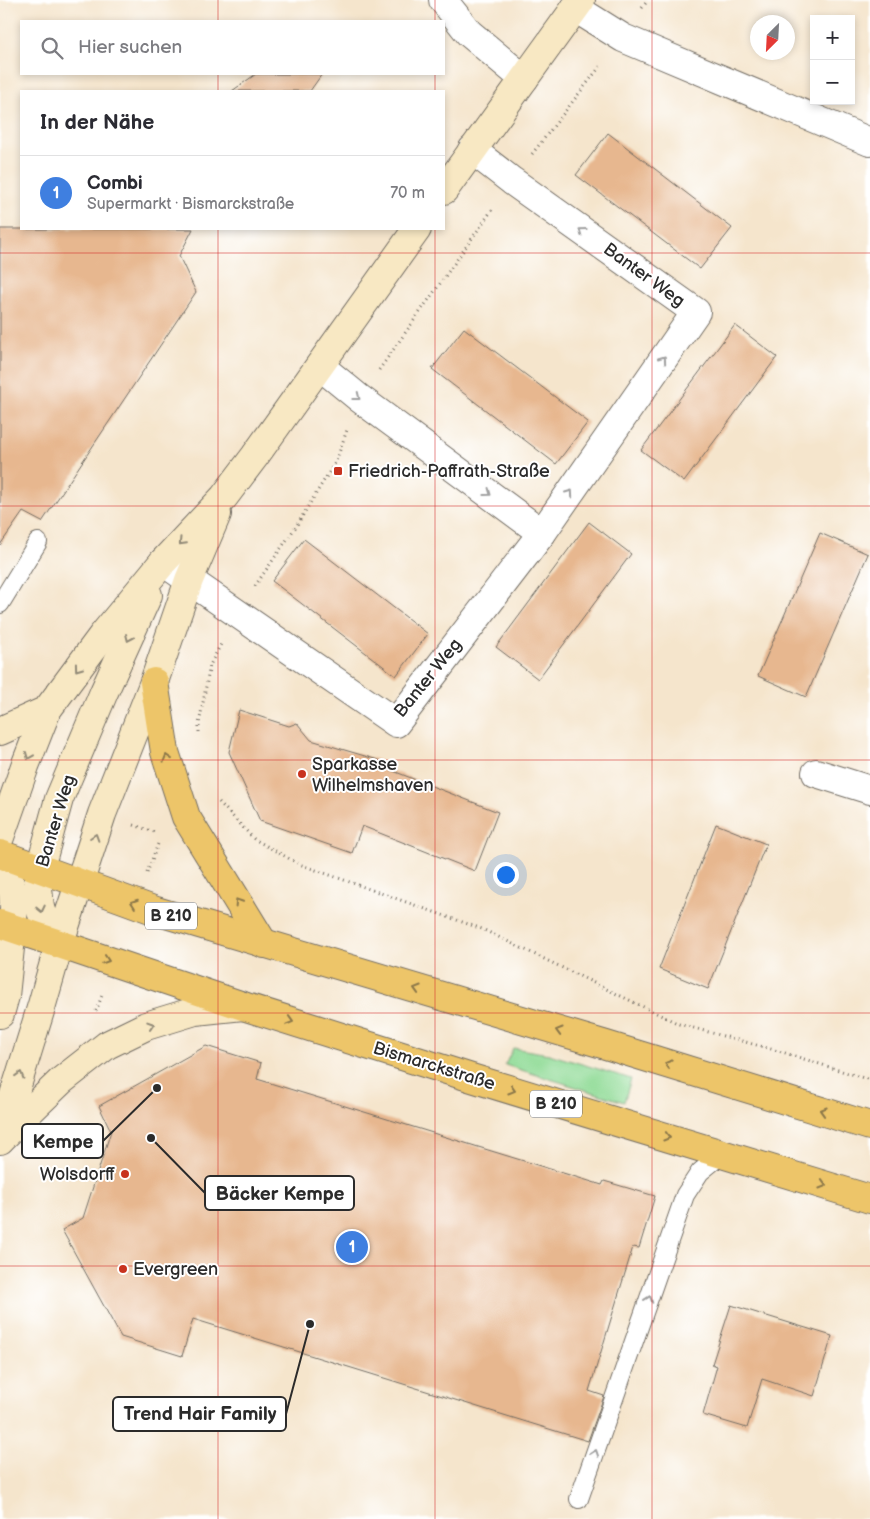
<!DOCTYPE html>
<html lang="de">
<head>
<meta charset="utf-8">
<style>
  :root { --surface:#fff; --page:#f2f2f3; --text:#2b2b33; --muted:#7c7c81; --line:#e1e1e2; --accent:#0b8043 }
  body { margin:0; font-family:"Balsamiq Sans",sans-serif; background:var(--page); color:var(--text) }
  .controls { position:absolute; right:15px; top:15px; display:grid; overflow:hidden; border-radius:0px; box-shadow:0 2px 8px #0003 }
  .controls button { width:45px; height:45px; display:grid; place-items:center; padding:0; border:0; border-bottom:1px solid var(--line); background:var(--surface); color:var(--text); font:25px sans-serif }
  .compass { position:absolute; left:750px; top:15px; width:45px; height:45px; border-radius:50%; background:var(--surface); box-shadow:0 2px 8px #0003; rotate:204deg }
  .you { position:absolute; left:505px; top:874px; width:18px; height:18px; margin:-12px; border:4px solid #fff; border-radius:50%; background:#1a73e8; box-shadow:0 0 0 8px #1a73e833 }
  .badge { display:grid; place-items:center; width:32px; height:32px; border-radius:50%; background:var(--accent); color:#fff; font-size:16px; font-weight:700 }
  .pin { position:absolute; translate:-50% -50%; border:2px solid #fff; box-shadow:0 1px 5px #0006 }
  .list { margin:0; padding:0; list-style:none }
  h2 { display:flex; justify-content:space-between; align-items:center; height:65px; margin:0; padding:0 20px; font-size:21px }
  h2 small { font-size:16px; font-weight:400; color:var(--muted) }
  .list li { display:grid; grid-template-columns:32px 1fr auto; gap:15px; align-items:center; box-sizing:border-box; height:75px; padding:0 20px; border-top:1px solid var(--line) }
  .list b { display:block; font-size:19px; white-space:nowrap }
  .list p { margin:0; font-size:16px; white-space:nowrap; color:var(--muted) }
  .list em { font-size:16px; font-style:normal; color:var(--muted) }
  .icon { flex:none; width:28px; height:28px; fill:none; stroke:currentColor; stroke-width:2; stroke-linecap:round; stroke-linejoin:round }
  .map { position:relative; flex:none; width:870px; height:1519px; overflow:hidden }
  .search { position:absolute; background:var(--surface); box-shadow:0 2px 8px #0003; left:20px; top:20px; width:425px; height:55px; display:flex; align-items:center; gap:12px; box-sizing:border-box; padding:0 18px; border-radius:0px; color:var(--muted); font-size:19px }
  .panel { position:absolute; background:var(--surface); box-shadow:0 2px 8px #0003; left:20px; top:90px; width:425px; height:140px; border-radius:0px }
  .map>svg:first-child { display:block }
</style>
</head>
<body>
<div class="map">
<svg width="870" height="1519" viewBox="0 0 870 1519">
  <rect width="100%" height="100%" fill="#fff"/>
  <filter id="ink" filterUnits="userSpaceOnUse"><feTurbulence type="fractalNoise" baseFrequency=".02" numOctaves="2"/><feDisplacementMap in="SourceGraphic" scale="10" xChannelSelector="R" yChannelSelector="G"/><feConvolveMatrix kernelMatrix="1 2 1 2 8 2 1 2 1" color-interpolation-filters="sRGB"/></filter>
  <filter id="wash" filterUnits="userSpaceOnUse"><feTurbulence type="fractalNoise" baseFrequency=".0096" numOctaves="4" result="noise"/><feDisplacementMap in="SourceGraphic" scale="20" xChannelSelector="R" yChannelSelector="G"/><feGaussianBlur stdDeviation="1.12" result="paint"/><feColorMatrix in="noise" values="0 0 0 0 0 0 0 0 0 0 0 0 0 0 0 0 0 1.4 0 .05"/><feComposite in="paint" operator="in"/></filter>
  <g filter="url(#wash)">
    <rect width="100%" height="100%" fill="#f5e5cc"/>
    <polygon fill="#91db97" stroke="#5e8361" points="513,1048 549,1054 631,1079 624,1102 505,1065"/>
    <g id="blocks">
      <g fill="#e7b78f">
        <polygon points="256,74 322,74 310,91 232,91"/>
        <polygon points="608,133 732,228 700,269 576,175"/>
        <polygon points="0,229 193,229 179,256 196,292 42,522 23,512 0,545"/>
        <polygon points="735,325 777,357 684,482 641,450"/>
        <polygon points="464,328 588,422 556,464 432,369"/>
        <polygon points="589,522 631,554 538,679 496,647"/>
        <polygon points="820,533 868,554 806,697 758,676"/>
        <polygon points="304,539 428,634 396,676 272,581"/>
        <polygon points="239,710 289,726 297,723 311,740 385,762 383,767 498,812 475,871 362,826 352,853 260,821 229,752"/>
        <polygon points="716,824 766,844 708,989 659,969"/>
        <polygon points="206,1046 261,1063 257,1079 602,1185 604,1181 655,1196 639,1248 633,1247 589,1391 604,1396 588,1441 193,1319 182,1356 121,1337 62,1230 83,1218 111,1131 99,1106"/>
        <polygon points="731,1305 832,1336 814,1396 762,1379 747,1428 703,1415 717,1366 712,1364"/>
      </g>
    </g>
  </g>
  <g filter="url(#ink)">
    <use href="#blocks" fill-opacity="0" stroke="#726c63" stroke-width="1"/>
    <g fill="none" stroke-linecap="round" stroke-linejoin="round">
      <defs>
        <g id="service">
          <polyline points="0,604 38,542"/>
          <polyline points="579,1499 685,1195 700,1172 722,1154"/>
        </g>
        <g id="minor">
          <polyline points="443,0 469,33 524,79"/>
          <polyline points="575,8 623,38 870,142"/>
          <polyline points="320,366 359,398 542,533"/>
          <polyline points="163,562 396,723 542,533 696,312 512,181 472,150"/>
          <polyline points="816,773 870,790"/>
        </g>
        <g id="secondary">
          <polyline points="444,190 581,0"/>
          <polyline points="0,731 47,710"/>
          <polyline points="0,837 25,766 47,710 102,636 163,562 224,497 255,456 417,229"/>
          <polyline points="0,862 7,874 13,892 14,909 5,996 0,1014"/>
          <polyline points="59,945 46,926 40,908 38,888 40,868 59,799 104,692 148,595"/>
          <polyline points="2,1138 61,1081 107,1045 146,1026 195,1011 243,1006"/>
          <polyline points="0,1140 41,1008 59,945 102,814 154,682 189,580 217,514"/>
        </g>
        <g id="primary">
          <polyline points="154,682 165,752 186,817 264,944"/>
          <polyline points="0,854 156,911 606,1045 870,1126"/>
          <polyline points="0,924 243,1006 475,1079 870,1199"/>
        </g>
      </defs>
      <use href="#service" stroke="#726c63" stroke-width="20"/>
      <use href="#minor" stroke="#726c63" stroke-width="30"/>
      <use href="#secondary" stroke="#726c63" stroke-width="30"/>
      <use href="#primary" stroke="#726c63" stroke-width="30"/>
      <g stroke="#726c63" stroke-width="3" stroke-dasharray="1 4" stroke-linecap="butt">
        <polyline points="642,8 648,0"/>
        <polyline points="532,154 602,64"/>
        <polyline points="379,370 492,210"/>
        <polyline points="255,586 295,528 336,461 347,430"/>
        <polyline points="199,732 199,724 210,665 222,642"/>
        <polyline points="219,802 254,839 299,864 482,929 679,1024 782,1052 870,1080"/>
        <polyline points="134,825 154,832"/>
        <polyline points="147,873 159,841"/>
        <polyline points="96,1011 103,993"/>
      </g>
      <use href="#service" stroke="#fff" stroke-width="18"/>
      <use href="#minor" stroke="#fff" stroke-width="28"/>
      <use href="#secondary" stroke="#f8e8c3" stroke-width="28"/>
      <use href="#primary" stroke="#edc569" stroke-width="28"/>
    </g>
    <defs><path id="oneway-chevron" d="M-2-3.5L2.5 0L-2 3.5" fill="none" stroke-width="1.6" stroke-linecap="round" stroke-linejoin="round" transform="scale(1.25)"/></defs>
    <g stroke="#a0a0a0">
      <use href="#oneway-chevron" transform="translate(582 231) rotate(-144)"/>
      <use href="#oneway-chevron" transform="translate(663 359) rotate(-55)"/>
      <use href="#oneway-chevron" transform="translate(357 397) rotate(38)"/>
      <use href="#oneway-chevron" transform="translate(488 493) rotate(36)"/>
      <use href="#oneway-chevron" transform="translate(570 493) rotate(-55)"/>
      <use href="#oneway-chevron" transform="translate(649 1299) rotate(-71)"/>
      <use href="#oneway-chevron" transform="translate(595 1453) rotate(-71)"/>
    </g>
    <g stroke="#928a77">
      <use href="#oneway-chevron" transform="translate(182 542) rotate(133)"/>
      <use href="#oneway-chevron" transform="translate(129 638) rotate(114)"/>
      <use href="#oneway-chevron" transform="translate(78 668) rotate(126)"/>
      <use href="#oneway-chevron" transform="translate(29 756) rotate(112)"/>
      <use href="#oneway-chevron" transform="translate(95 837) rotate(-72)"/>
      <use href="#oneway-chevron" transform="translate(41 909) rotate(77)"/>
      <use href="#oneway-chevron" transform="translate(151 1025) rotate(-18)"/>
      <use href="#oneway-chevron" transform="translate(20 1075) rotate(-73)"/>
    </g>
    <g stroke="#8c784a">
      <use href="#oneway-chevron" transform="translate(167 758) rotate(-107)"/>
      <use href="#oneway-chevron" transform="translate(238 902) rotate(-122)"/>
      <use href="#oneway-chevron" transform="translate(134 903) rotate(-160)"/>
      <use href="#oneway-chevron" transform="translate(106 960) rotate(18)"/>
      <use href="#oneway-chevron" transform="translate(417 989) rotate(-163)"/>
      <use href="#oneway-chevron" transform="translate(290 1021) rotate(17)"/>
      <use href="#oneway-chevron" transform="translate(559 1031) rotate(-164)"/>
      <use href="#oneway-chevron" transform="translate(668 1064) rotate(-163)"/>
      <use href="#oneway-chevron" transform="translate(512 1090) rotate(17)"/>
      <use href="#oneway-chevron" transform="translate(823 1111) rotate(-163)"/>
      <use href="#oneway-chevron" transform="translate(667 1137) rotate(17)"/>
      <use href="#oneway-chevron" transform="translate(823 1185) rotate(17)"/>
    </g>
  </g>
  <path fill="none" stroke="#d62828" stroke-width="1" stroke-opacity="0.55" d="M218,0V21M435,0V21M652,0V1519M218,74V91M435,74V91M218,229V1519M435,229V1519M0,253H870M0,506H870M0,760H870M0,1013H870M0,1266H870"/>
  <g fill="#c8321e" stroke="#fff" stroke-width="2">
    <rect x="333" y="466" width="10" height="10" rx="2.5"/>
    <circle cx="302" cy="774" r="5"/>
    <circle cx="125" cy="1174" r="5"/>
    <circle cx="123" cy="1269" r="5"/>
  </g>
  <g text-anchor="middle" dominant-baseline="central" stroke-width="4" stroke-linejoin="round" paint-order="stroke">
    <g fill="#fff" stroke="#6b6b6b" stroke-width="1">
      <rect x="145" y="902.5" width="52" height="27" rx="4"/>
      <rect x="530" y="1090.5" width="52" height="27" rx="4"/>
    </g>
    <g font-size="16" font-weight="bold" fill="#2b2b2b">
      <text x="171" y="916">B 210</text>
      <text x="556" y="1104">B 210</text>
    </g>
    <g font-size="18" fill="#2b2b2b" stroke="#fff">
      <text transform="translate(644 275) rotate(36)">Banter Weg</text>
      <text transform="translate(428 678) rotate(-51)">Banter Weg</text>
      <text transform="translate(56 821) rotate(-73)">Banter Weg</text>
      <text transform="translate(434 1066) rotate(17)">Bismarckstraße</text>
    </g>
    <g font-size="18" fill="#2b2b2b" stroke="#fff" text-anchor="start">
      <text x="348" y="471">Friedrich-Paffrath-Straße</text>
      <text x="312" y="764">Sparkasse<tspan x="312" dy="21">Wilhelmshaven</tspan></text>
      <text x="115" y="1174" text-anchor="end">Wolsdorff</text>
      <text x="133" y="1269">Evergreen</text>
    </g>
  </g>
  <path fill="none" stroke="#2b2b2b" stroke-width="2" d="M157 1088L103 1141M151 1138L205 1193M310 1324L286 1414"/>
  <g fill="#2b2b2b" stroke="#fff" stroke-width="2">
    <circle cx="157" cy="1088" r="5"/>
    <circle cx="151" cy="1138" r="5"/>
    <circle cx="310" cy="1324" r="5"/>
  </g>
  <g fill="#fff" stroke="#2b2b2b" stroke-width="2">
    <rect x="22" y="1124" width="81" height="34" rx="5"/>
    <rect x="205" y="1176" width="149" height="34" rx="5"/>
    <rect x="113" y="1397" width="173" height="34" rx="5"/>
  </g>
  <g font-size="19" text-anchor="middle" font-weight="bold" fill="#2b2b2b">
    <text x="63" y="1148">Kempe</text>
    <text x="280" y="1200">Bäcker Kempe</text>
    <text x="200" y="1420">Trend Hair Family</text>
  </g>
</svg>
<div class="controls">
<button>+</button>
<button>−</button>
</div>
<svg class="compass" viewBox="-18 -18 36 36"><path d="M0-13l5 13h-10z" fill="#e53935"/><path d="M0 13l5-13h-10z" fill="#7c7c81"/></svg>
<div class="you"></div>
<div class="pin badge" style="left:352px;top:1247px;background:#3f7fe0">1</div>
<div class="search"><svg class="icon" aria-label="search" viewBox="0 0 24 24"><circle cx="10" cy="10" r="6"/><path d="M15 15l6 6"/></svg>Hier suchen</div>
<section class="panel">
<h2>In der Nähe<small></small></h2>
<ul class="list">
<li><span class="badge" style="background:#3f7fe0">1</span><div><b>Combi</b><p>Supermarkt · Bismarckstraße</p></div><em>70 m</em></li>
</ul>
</section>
</div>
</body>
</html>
